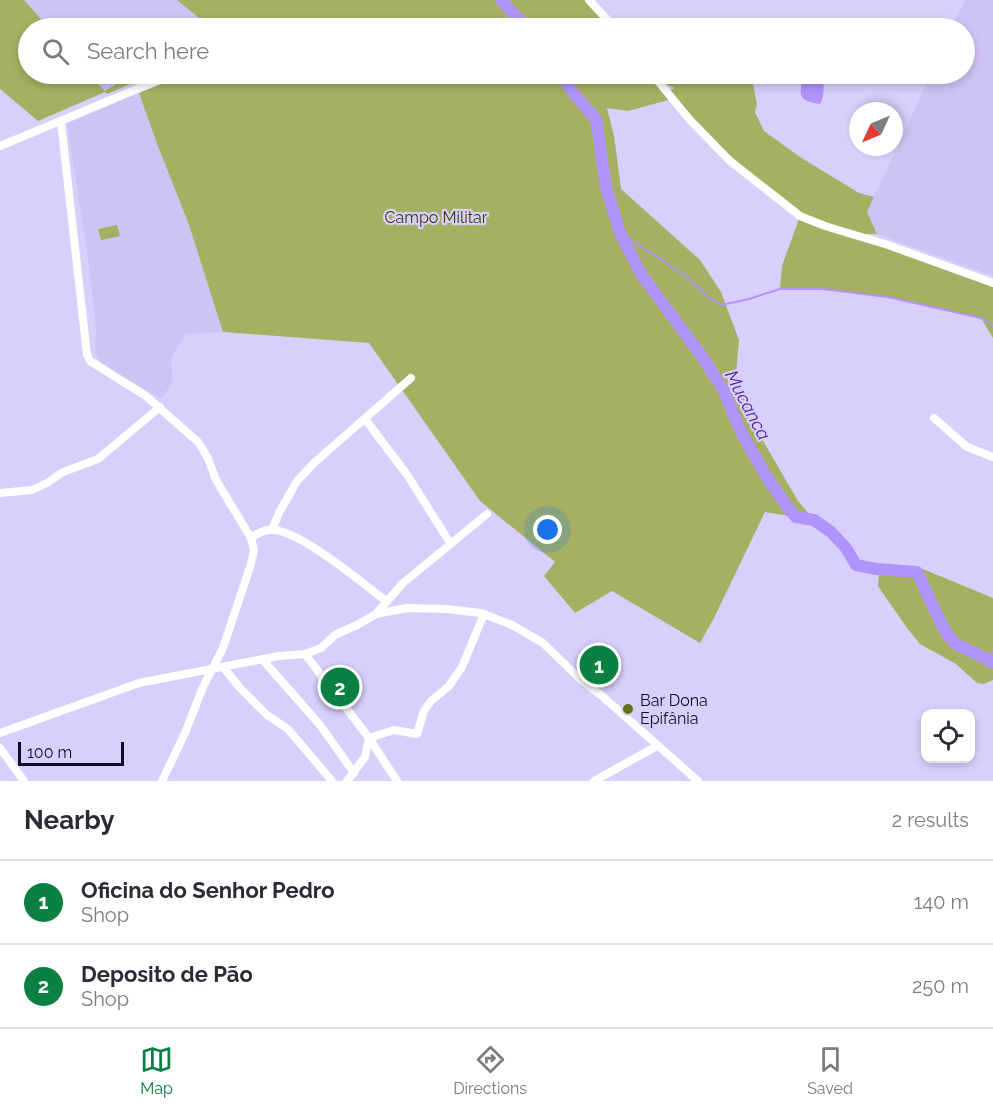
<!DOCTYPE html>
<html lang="en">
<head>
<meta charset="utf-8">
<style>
  :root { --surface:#fff; --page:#f7f7f7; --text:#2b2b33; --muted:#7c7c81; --line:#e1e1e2; --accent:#0b8043 }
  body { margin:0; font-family:Raleway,sans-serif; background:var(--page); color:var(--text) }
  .controls { position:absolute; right:18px; bottom:18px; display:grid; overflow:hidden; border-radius:12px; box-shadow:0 3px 9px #0003 }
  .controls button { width:54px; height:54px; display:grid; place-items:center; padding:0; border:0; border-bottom:2px solid var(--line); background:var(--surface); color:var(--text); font:30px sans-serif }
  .compass { position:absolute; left:849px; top:102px; width:54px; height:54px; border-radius:50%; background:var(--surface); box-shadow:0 3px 9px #0003; rotate:226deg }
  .scale { position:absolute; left:18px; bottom:15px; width:106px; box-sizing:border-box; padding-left:6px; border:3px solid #120d20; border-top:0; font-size:16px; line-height:21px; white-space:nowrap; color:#120d20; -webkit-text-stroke:4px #d9cffc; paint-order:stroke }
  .you { position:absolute; left:548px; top:530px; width:21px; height:21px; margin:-15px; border:4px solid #fff; border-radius:50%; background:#1a73e8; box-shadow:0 0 0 9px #1a73e833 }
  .badge { display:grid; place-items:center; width:39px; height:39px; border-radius:50%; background:var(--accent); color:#fff; font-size:20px; font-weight:700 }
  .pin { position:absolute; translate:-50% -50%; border:3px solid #fff; box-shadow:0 2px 6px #0006 }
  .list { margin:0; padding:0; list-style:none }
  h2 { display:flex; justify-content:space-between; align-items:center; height:78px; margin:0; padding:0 24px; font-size:26px }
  h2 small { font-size:20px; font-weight:400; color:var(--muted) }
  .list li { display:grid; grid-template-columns:39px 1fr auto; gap:18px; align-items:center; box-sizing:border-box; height:84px; padding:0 24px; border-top:2px solid var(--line) }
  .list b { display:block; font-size:22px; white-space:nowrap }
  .list p { margin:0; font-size:20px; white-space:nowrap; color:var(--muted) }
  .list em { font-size:20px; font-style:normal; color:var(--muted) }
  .icon { flex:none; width:33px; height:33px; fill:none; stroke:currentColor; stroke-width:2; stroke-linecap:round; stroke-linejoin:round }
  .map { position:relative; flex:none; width:993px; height:781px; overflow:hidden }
  .search { position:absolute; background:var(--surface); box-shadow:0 3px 9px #0003; left:18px; right:18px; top:18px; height:66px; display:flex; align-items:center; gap:15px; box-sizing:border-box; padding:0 21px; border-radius:33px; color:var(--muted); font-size:22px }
  .sheet { height:246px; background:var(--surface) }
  nav { display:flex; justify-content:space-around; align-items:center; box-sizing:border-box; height:84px; border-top:2px solid var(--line); background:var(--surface); font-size:16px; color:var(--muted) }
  nav a { display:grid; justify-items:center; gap:3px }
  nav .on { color:var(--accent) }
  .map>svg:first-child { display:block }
</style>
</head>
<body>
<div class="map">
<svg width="993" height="781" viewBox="0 0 993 781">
  <rect width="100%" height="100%" fill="#d9cffc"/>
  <g fill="#cec3f5">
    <polygon points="23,0 177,0 205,24 198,28 49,28"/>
    <polygon points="965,0 993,0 993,276 877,234 867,212 931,74 964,74 964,28 951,28"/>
    <polygon points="89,74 132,74 105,91"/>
    <polygon points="139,93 156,141 189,225 223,332 185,334 171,359 173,380 162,399 112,371 101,362 95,354 96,329 89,264 67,124"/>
  </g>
  <g fill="#a6b062">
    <polygon points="0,0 24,0 49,28 28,28 28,74 89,74 105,91 132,74 153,74 107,94 105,92 38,121 0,89"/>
    <polygon points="177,0 589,0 615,28 198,28 205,23"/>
    <polygon points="187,74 652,74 666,92 675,88 667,85 660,74 751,74 757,104 755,112 764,131 800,157 859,193 874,197 867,212 877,234 856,234 993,283 993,338 981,318 888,297 823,289 780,289 782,266 800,216 730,161 672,99 628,111 607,108 614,136 621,189 700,260 721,292 739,340 736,374 755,427 798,501 814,520 765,512 714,618 700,643 612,591 575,613 544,576 555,562 480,501 369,343 223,332 189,225 156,141 139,93"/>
    <polygon points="117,225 120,236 101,240 98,229"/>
    <polygon points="879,569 923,569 993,598 993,680 984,684 977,683 956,664 920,644 907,628 878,586"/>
  </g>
  <path fill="#b093fb" d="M813,77L822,78C825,87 824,96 820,104C800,101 798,97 803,78Z"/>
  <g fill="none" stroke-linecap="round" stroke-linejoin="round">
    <g stroke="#b093fb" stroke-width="2">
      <polyline points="620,233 682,273 711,299 721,305 749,299 780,289 823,289 888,297 981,318 993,326"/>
      <polyline points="986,658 993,652"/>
    </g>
    <g stroke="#b093fb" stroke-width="12">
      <polyline points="501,0 527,28"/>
      <path d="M561,74L574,94L596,119L606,187L620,233L641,274L701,355L723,389L742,434L768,479L789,509L796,517L814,520L831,532L846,548L856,565L876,569L917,572C926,588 942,633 955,643C966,650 981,655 993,663"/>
    </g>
    <g stroke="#fff" stroke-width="8">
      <polyline points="589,0 615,28"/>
      <polyline points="652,74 690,120 730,161 800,216 825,226 888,245 993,283"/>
      <polyline points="61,122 87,355 90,361 146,396 198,442 208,458 216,480 251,538 254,550 251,564 223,648 203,687 185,733 162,781"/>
      <polyline points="0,146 173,74"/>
      <polyline points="934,418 967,447 993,457"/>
      <polyline points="365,419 408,476 450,543"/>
      <polyline points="0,493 32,490 47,483 63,472 98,459 160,407"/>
      <polyline points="272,530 279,513 297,481 314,463 411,378"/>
      <path d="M251,538C257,534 264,529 272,530C300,530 362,583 386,601"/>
      <polyline points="376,614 403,583 487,514"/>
      <polyline points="305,654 369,738 397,781"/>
      <polyline points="262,659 320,725 354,773"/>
      <polyline points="223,667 240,688 267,715 288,729 332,781"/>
      <polyline points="0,733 139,683 279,656 305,654 321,648 335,635 359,624 376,614 407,608 446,609 481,613 512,625 543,643 580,679 602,696 698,781"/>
      <polyline points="0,748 24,781"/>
      <polyline points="347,781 365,757 369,738 394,730 417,734 424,711 431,701 449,686 462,667 484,614"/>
      <polyline points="594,781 657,746"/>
    </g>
  </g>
  <circle fill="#676f17" stroke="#d9cffc" stroke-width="2" cx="628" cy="709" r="6"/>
  <g text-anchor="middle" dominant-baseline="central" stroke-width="4.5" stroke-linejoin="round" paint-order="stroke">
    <g font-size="16" fill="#393e0a" stroke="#d9cffc">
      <text x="436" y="217">Campo Militar</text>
    </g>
    <g font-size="16" fill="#120d20" stroke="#d9cffc" text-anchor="start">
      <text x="640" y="700">Bar Dona<tspan x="640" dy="18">Epifânia</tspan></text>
    </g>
    <g font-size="18" font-style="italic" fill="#52229a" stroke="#d9cffc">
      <text transform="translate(748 405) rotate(62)">Mucanca</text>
    </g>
  </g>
</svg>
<div class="controls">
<button><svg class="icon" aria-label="locate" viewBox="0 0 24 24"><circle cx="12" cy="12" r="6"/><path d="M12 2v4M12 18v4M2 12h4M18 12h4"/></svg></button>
</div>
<svg class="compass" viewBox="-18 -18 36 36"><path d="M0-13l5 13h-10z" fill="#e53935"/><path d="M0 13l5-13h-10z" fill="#7c7c81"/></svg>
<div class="scale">100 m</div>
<div class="you"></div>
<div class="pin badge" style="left:599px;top:665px">1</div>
<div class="pin badge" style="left:340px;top:687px">2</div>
<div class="search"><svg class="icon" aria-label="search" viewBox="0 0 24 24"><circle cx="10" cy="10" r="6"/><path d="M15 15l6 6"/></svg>Search here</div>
</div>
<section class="sheet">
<h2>Nearby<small>2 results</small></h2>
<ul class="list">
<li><span class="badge">1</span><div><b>Oficina do Senhor Pedro</b><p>Shop</p></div><em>140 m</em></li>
<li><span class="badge">2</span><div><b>Deposito de Pão</b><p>Shop</p></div><em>250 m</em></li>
</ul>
</section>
<nav>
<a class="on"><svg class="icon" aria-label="map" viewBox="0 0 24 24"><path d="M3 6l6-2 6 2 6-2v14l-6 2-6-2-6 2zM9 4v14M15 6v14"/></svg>Map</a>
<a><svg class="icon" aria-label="directions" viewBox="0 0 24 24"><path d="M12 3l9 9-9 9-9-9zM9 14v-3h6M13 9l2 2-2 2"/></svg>Directions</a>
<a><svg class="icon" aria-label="saved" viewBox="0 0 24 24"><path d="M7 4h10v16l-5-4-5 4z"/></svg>Saved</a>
</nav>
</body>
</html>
